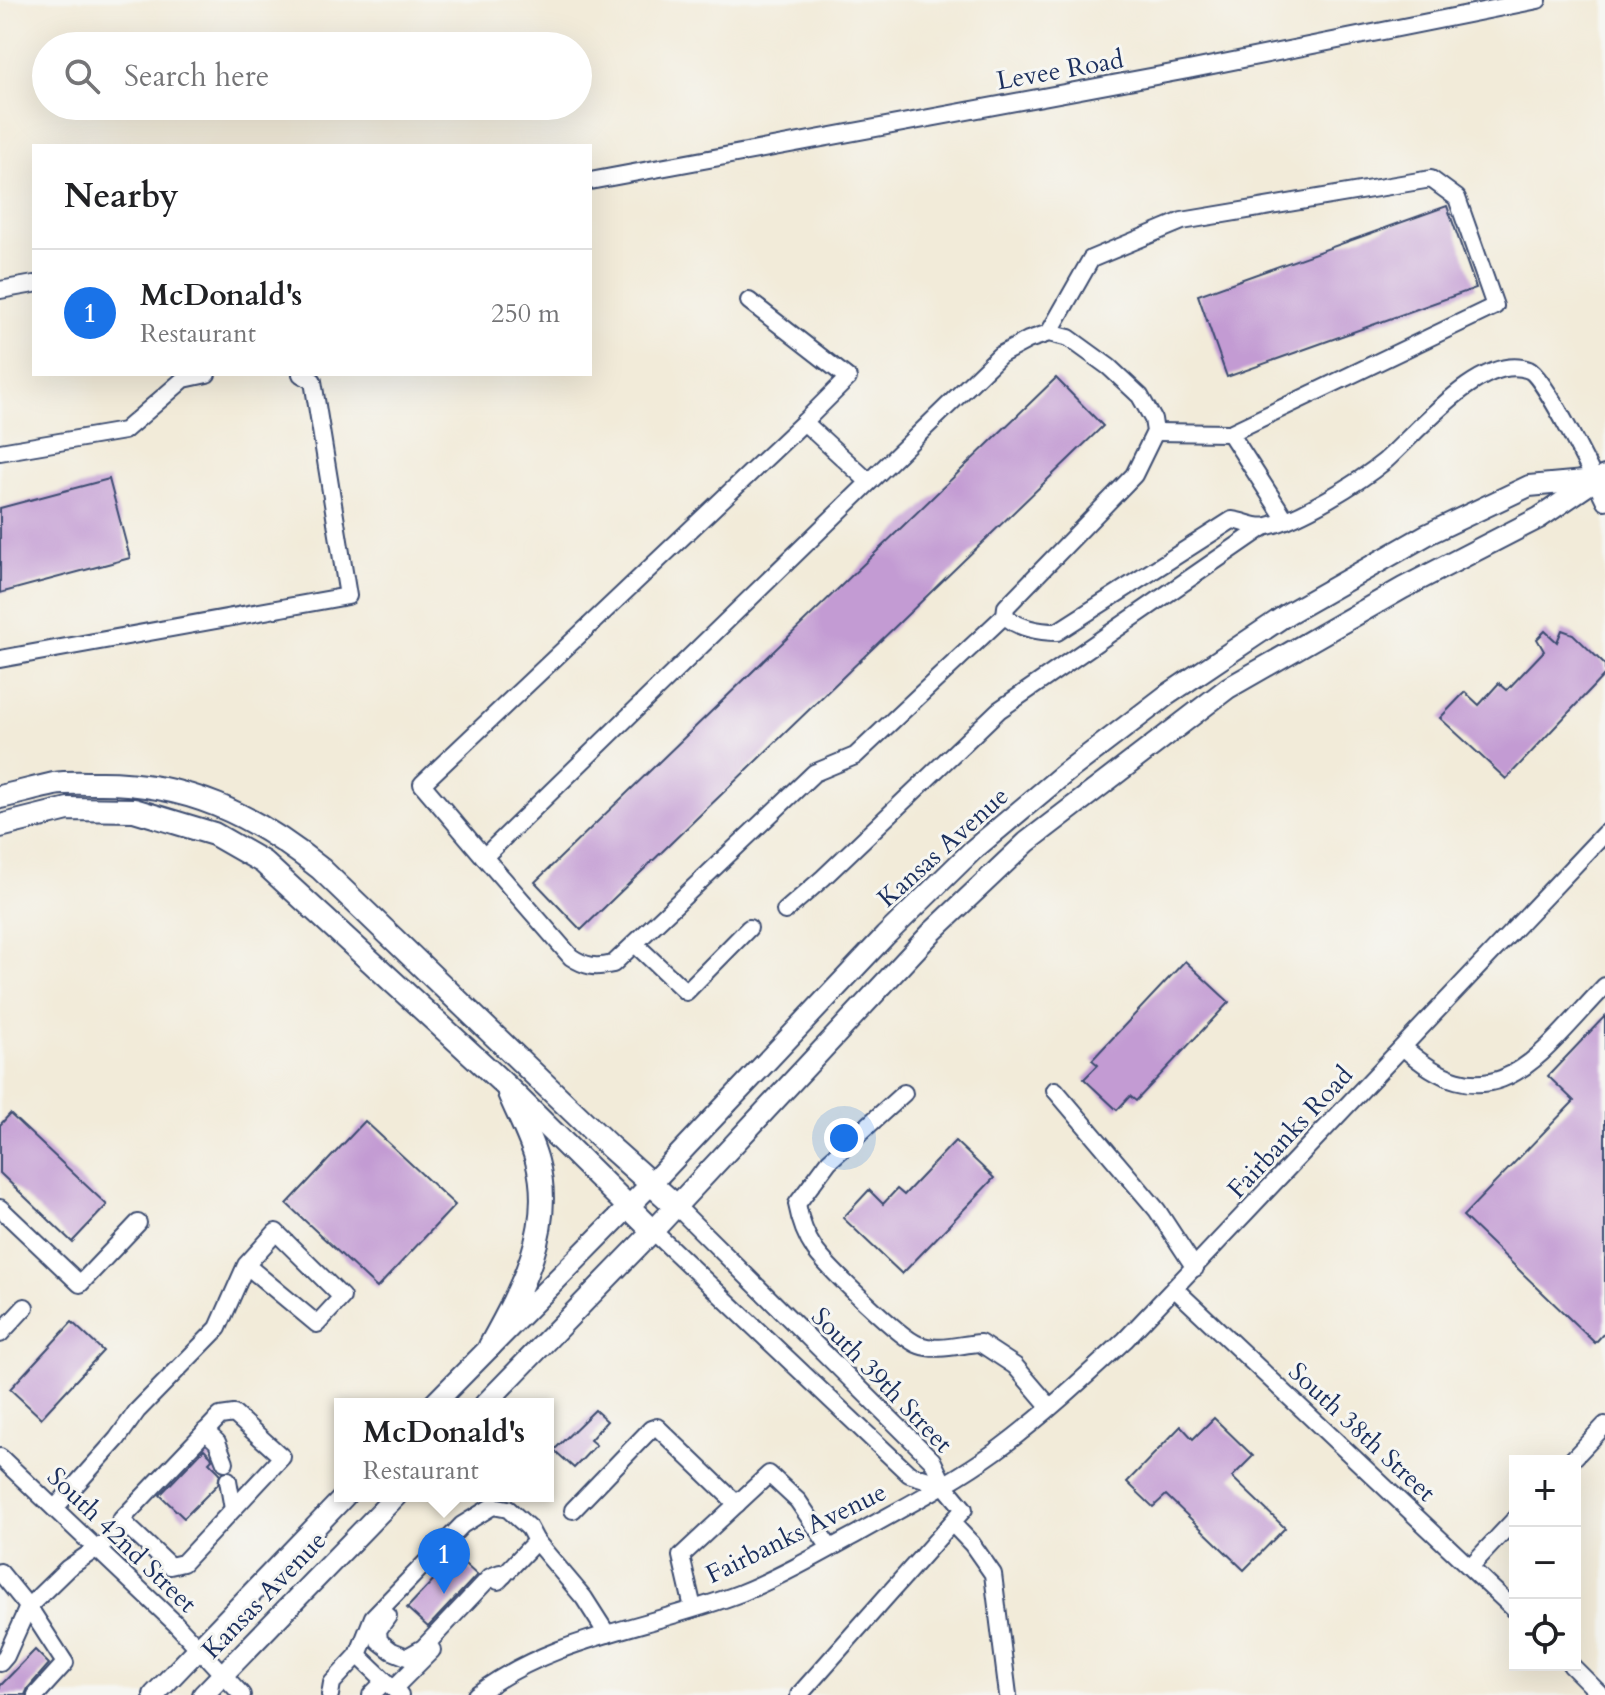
<!DOCTYPE html>
<html lang="en">
<head>
<meta charset="utf-8">
<style>
  :root { --surface:#fff; --page:#f6f6f6; --text:#202124; --muted:#757577; --line:#e0e0e0; --accent:#1a73e8 }
  body { margin:0; font-family:Cardo,serif; background:var(--page); color:var(--text) }
  .controls { position:absolute; right:24px; bottom:24px; display:grid; overflow:hidden; border-radius:0px; box-shadow:0 8px 32px #0002 }
  .controls button { width:72px; height:72px; display:grid; place-items:center; padding:0; border:0; border-bottom:2px solid var(--line); background:var(--surface); color:var(--text); font:40px sans-serif }
  .you { position:absolute; left:844px; top:1138px; width:28px; height:28px; margin:-20px; border:6px solid #fff; border-radius:50%; background:#1a73e8; box-shadow:0 0 0 12px #1a73e833 }
  .badge { display:grid; place-items:center; width:52px; height:52px; border-radius:50%; background:var(--accent); color:#fff; font-size:26px; font-weight:700 }
  .pin { position:absolute; translate:-50% -66px; filter:drop-shadow(0 2px 4px #0008) }
  .pin::after { content:''; position:absolute; top:42px; width:28px; height:24px; background:inherit; clip-path:polygon(0 0,100% 0,50% 100%) }
  .popup { position:absolute; left:334px; top:1398px; width:220px; height:104px; box-sizing:border-box; display:grid; place-content:center; border-radius:0px; background:var(--surface); filter:drop-shadow(0 2px 6px #0005); font-size:26px; white-space:nowrap; color:var(--muted) }
  .popup b { font-size:30px; color:var(--text) }
  .popup::after { content:''; position:absolute; left:50%; top:100%; margin-left:-16px; border:16px solid transparent; border-top-color:var(--surface) }
  .list { margin:0; padding:0; list-style:none }
  h2 { display:flex; justify-content:space-between; align-items:center; height:104px; margin:0; padding:0 32px; font-size:34px }
  h2 small { font-size:26px; font-weight:400; color:var(--muted) }
  .list li { display:grid; grid-template-columns:52px 1fr auto; gap:24px; align-items:center; box-sizing:border-box; height:128px; padding:0 32px; border-top:2px solid var(--line) }
  .list b { display:block; font-size:30px; white-space:nowrap }
  .list p { margin:0; font-size:26px; white-space:nowrap; color:var(--muted) }
  .list em { font-size:26px; font-style:normal; color:var(--muted) }
  .icon { flex:none; width:44px; height:44px; fill:none; stroke:currentColor; stroke-width:2; stroke-linecap:round; stroke-linejoin:round }
  .map { position:relative; flex:none; width:1605px; height:1695px; overflow:hidden }
  .search { position:absolute; background:var(--surface); box-shadow:0 8px 32px #0002; left:32px; top:32px; width:560px; height:88px; display:flex; align-items:center; gap:20px; box-sizing:border-box; padding:0 28px; border-radius:44px; color:var(--muted); font-size:30px }
  .panel { position:absolute; background:var(--surface); box-shadow:0 8px 32px #0002; left:32px; top:144px; width:560px; height:232px; border-radius:0px }
  .map>svg:first-child { display:block }
</style>
</head>
<body>
<div class="map">
<svg width="1605" height="1695" viewBox="0 0 1605 1695">
  <rect width="100%" height="100%" fill="#f6f6f2"/>
  <filter id="ink" filterUnits="userSpaceOnUse"><feTurbulence type="fractalNoise" baseFrequency=".0125" numOctaves="2"/><feDisplacementMap in="SourceGraphic" scale="16" xChannelSelector="R" yChannelSelector="G"/><feConvolveMatrix kernelMatrix="1 2 1 2 8 2 1 2 1" color-interpolation-filters="sRGB"/></filter>
  <filter id="wash" filterUnits="userSpaceOnUse"><feTurbulence type="fractalNoise" baseFrequency=".006" numOctaves="4" result="noise"/><feDisplacementMap in="SourceGraphic" scale="32" xChannelSelector="R" yChannelSelector="G"/><feGaussianBlur stdDeviation="1.8" result="paint"/><feColorMatrix in="noise" values="0 0 0 0 0 0 0 0 0 0 0 0 0 0 0 0 0 1.4 0 .05"/><feComposite in="paint" operator="in"/></filter>
  <g filter="url(#wash)">
    <rect width="100%" height="100%" fill="#f2ebd9"/>
    <g id="blocks">
      <g fill="#c39bd3">
        <polygon points="1447,206 1476,288 1227,377 1198,295"/>
        <polygon points="1056,378 1103,426 581,930 535,882"/>
        <polygon points="109,479 130,558 0,593 0,508"/>
        <polygon points="1562,630 1573,634 1605,665 1605,674 1506,779 1440,718 1465,692 1479,705 1499,683 1507,690 1544,651 1537,639 1545,631 1557,642"/>
        <polygon points="1185,961 1229,1002 1136,1101 1130,1096 1117,1110 1084,1079 1098,1065 1092,1060"/>
        <polygon points="1605,1016 1605,1332 1595,1343 1463,1216 1574,1101 1548,1076"/>
        <polygon points="10,1114 107,1205 72,1242 0,1173 0,1125"/>
        <polygon points="365,1121 455,1205 377,1288 287,1204"/>
        <polygon points="955,1141 994,1178 902,1274 843,1218 869,1190 883,1204 897,1189 904,1195"/>
        <polygon points="72,1322 103,1351 41,1418 10,1389"/>
        <polygon points="595,1410 607,1421 590,1440 596,1445 574,1468 554,1450"/>
        <polygon points="1214,1418 1253,1456 1232,1477 1285,1528 1244,1570 1166,1495 1153,1507 1127,1482 1181,1426 1193,1439"/>
        <polygon points="204,1449 211,1456 212,1459 209,1462 220,1473 218,1484 184,1518 160,1495"/>
        <polygon points="456,1556 477,1575 428,1627 407,1608"/>
        <polygon points="35,1650 49,1664 28,1688 25,1695 0,1695 0,1686"/>
      </g>
    </g>
  </g>
  <g filter="url(#ink)">
    <use href="#blocks" fill-opacity="0" stroke="#3b4b70" stroke-width="2"/>
    <g fill="none" stroke-linecap="round" stroke-linejoin="round">
      <defs>
        <g id="minor">
          <polyline points="590,181 1188,70 1538,0"/>
          <polyline points="0,290 34,284"/>
          <polyline points="749,301 848,378 804,422"/>
          <polyline points="1049,333 1091,259 1182,221 1431,179 1457,198 1495,306 1230,433 1155,432"/>
          <polyline points="1230,433 1286,520"/>
          <polyline points="0,452 124,431 184,379 207,374"/>
          <path d="M1005,615L855,756L814,773L613,964C596,968 586,967 571,957L484,857L1000,355L1028,340L1049,333L1069,338L1109,367L1140,396L1153,419L1155,432L1134,475L1006,607L1005,615C1015,628 1041,632 1057,632L1232,520C1244,521 1256,529 1268,526C1301,518 1358,483 1385,461C1416,434 1482,351 1529,370C1545,377 1595,480 1605,501"/>
          <polyline points="0,659 348,596 313,381 301,374"/>
          <polyline points="484,857 422,784 804,422 869,482"/>
          <polyline points="785,911 823,878 999,710 1264,527"/>
          <polyline points="635,944 686,992 749,928"/>
          <path d="M1403,1047C1495,1131 1541,1052 1605,986"/>
          <polyline points="1055,1090 1157,1210 1195,1268"/>
          <path d="M904,1093L829,1161L797,1204C800,1220 806,1237 815,1250C827,1267 901,1339 919,1345C938,1352 961,1344 980,1343L1015,1366L1050,1407"/>
          <polyline points="676,1206 932,1460 944,1485 964,1509 799,1695"/>
          <polyline points="0,1208 80,1284 138,1223"/>
          <polyline points="653,1231 909,1474 944,1485"/>
          <polyline points="1175,1289 1515,1610"/>
          <polyline points="0,1334 25,1307"/>
          <polygon points="234,1414 282,1457 183,1563 170,1566 121,1520 220,1416"/>
          <polyline points="205,1431 217,1442 225,1462"/>
          <polyline points="0,1457 175,1623 242,1695"/>
          <polyline points="1571,1461 1605,1425"/>
          <polyline points="228,1480 233,1509"/>
          <polyline points="55,1508 117,1439 137,1411 218,1328 246,1265 276,1232 342,1297 317,1324 246,1265"/>
          <polyline points="573,1510 651,1429 657,1427 737,1504"/>
          <polyline points="952,1523 972,1544 993,1574 1008,1695"/>
          <polyline points="1470,1567 1515,1519"/>
          <polyline points="0,1572 30,1609 65,1663 36,1695"/>
          <polyline points="498,1581 536,1541"/>
          <polyline points="693,1608 681,1556 769,1474 798,1501 830,1548"/>
          <polyline points="388,1616 378,1630 379,1641 392,1651 407,1657 423,1648 490,1577 500,1573 504,1575"/>
          <polyline points="358,1655 400,1695"/>
          <polyline points="0,1663 6,1656 28,1607 68,1568 128,1527"/>
          <polyline points="1571,1665 1601,1695"/>
          <polyline points="394,1688 432,1650"/>
          <polyline points="330,1695 332,1683 358,1655 373,1617 462,1525 493,1506 508,1509 529,1528 536,1541 584,1598 607,1634"/>
          <polyline points="371,1695 385,1681"/>
          <path d="M476,1695C553,1636 653,1627 741,1593C782,1576 822,1553 860,1532C906,1506 953,1482 996,1451C1042,1417 1084,1378 1125,1340L1605,833"/>
        </g>
        <g id="major">
          <polyline points="434,1404 651,1184 885,936 973,850 1065,773 1167,695 1289,613 1428,534 1529,486 1595,480 1605,476"/>
          <polyline points="485,1404 653,1231 932,932 1027,842 1228,688 1403,588 1539,518 1592,482"/>
          <polyline points="154,1695 345,1496"/>
          <polyline points="203,1695 396,1496"/>
        </g>
        <g id="highway">
          <path d="M0,797C18,793 36,788 54,784C68,782 83,783 97,783C186,782 253,814 321,869L611,1148L676,1206"/>
          <polyline points="0,826 68,809 134,810 214,834 263,862 505,1085 653,1231"/>
          <path d="M490,1346C521,1290 555,1227 537,1161C531,1138 518,1115 509,1093"/>
        </g>
      </defs>
      <use href="#minor" stroke="#3b4b70" stroke-width="20"/>
      <use href="#major" stroke="#3b4b70" stroke-width="24"/>
      <use href="#highway" stroke="#3b4b70" stroke-width="26"/>
      <use href="#minor" stroke="#fff" stroke-width="16"/>
      <use href="#major" stroke="#fff" stroke-width="20"/>
      <use href="#highway" stroke="#fff" stroke-width="22"/>
    </g>
  </g>
  <g text-anchor="middle" dominant-baseline="central" stroke-width="6" stroke-linejoin="round" paint-order="stroke">
    <g font-size="26" fill="#1b2f5e" stroke="#f6f6f2">
      <text transform="translate(1060 70) rotate(-10)">Levee Road</text>
      <text transform="translate(943 847) rotate(-42)">Kansas Avenue</text>
      <text transform="translate(1290 1132) rotate(-47)">Fairbanks Road</text>
      <text transform="translate(882 1380) rotate(46)">South 39th Street</text>
      <text transform="translate(1362 1432) rotate(43)">South 38th Street</text>
      <text transform="translate(796 1533) rotate(-26)">Fairbanks Avenue</text>
      <text transform="translate(122 1540) rotate(44)">South 42nd Street</text>
      <text transform="translate(264 1595) rotate(-46)">Kansas Avenue</text>
    </g>
  </g>
</svg>
<div class="controls">
<button>+</button>
<button>−</button>
<button><svg class="icon" aria-label="locate" viewBox="0 0 24 24"><circle cx="12" cy="12" r="6"/><path d="M12 2v4M12 18v4M2 12h4M18 12h4"/></svg></button>
</div>
<div class="you"></div>
<div class="pin badge" style="left:444px;top:1594px">1</div>
<div class="popup"><b>McDonald's</b>Restaurant</div>
<div class="search"><svg class="icon" aria-label="search" viewBox="0 0 24 24"><circle cx="10" cy="10" r="6"/><path d="M15 15l6 6"/></svg>Search here</div>
<section class="panel">
<h2>Nearby<small></small></h2>
<ul class="list">
<li><span class="badge">1</span><div><b>McDonald's</b><p>Restaurant</p></div><em>250 m</em></li>
</ul>
</section>
</div>
</body>
</html>
